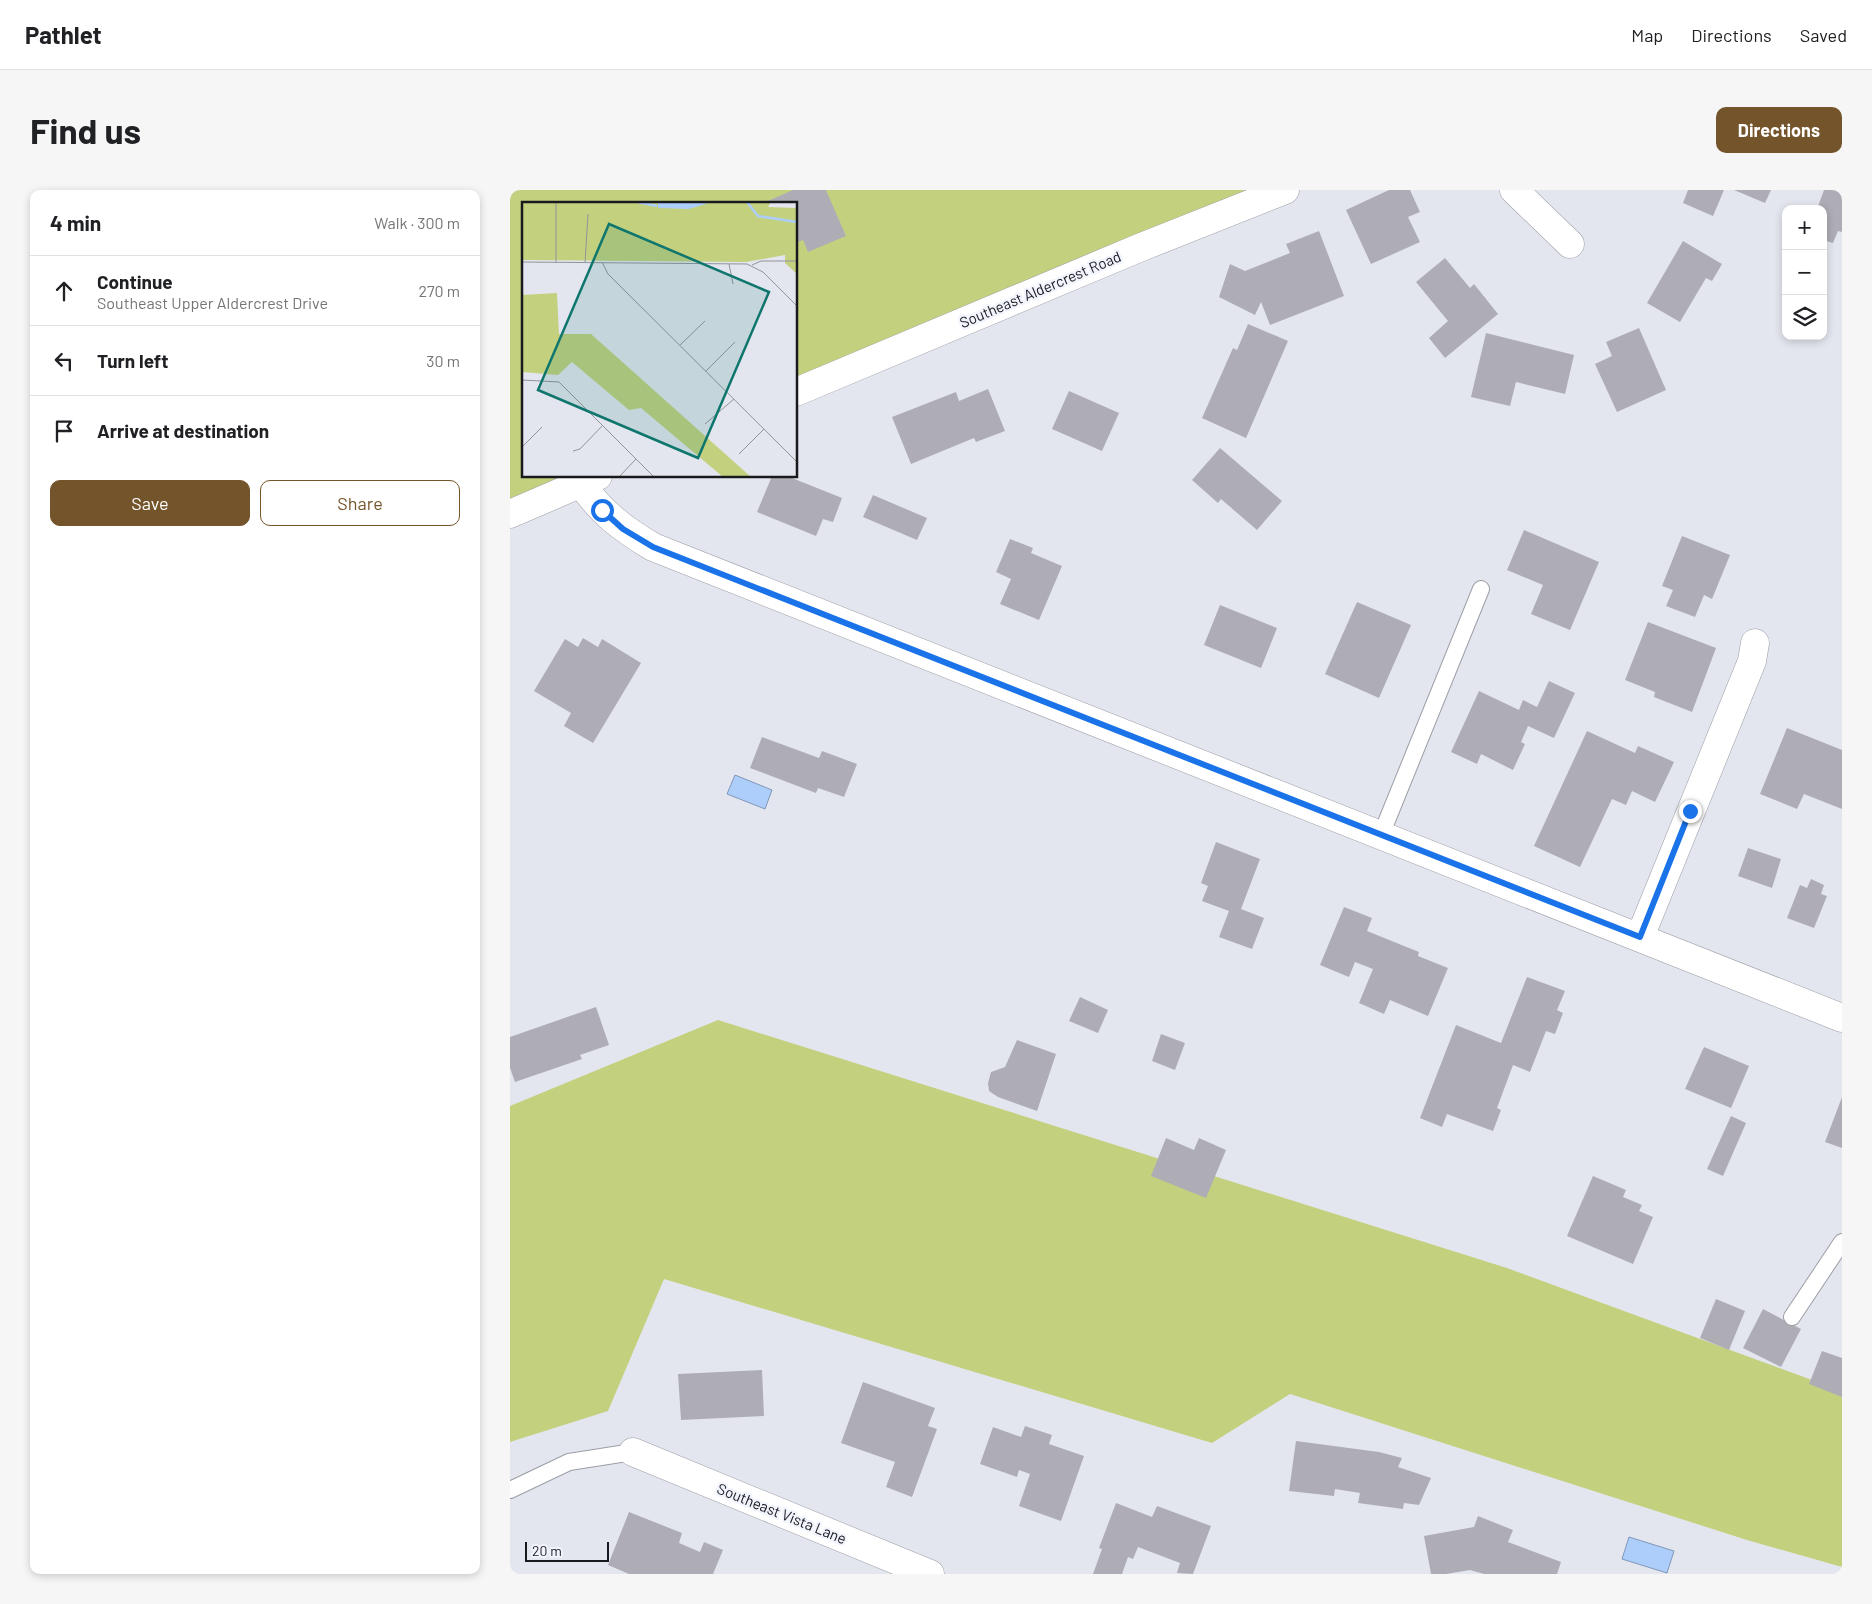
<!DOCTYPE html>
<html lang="en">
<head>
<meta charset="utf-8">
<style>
  :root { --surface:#fff; --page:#f6f6f6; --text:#202124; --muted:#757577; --line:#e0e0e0; --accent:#74542a }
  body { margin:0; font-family:Barlow,sans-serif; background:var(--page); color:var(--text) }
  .controls { position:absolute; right:15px; top:15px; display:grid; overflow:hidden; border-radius:10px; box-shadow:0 2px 8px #0003 }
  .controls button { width:45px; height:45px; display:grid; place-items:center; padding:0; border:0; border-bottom:1px solid var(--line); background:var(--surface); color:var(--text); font:25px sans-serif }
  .scale { position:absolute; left:15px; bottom:12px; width:84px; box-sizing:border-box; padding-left:5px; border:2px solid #18191c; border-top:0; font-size:14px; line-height:18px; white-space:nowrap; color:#18191c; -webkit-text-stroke:4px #f1f3fd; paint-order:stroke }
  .stop { position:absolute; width:15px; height:15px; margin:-11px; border:4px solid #1a73e8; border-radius:50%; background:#fff }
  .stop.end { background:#1a73e8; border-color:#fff; box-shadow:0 1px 5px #0008 }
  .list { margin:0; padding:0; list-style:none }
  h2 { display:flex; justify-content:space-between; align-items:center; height:65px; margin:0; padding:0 20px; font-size:21px }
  h2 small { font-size:16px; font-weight:400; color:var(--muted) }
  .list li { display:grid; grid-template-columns:32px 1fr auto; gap:15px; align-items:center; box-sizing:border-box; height:70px; padding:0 20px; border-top:1px solid var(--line) }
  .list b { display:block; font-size:19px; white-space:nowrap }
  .list p { margin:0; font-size:16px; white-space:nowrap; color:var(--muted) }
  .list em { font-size:16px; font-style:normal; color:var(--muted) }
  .actions { display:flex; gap:10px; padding:15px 20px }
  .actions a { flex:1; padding:11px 0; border:1px solid var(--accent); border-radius:10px; text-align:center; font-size:18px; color:var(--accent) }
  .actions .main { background:var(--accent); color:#fff }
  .icon { flex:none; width:28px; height:28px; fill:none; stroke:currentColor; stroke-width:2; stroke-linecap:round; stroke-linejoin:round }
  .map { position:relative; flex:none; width:1332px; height:1384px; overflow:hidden; border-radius:10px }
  header { display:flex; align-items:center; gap:30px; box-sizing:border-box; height:70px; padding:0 25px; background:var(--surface); border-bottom:1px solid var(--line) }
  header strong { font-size:24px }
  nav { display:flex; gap:28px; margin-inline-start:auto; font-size:18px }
  .intro { display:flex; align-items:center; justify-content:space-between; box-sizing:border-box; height:120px; padding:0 30px }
  h1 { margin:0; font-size:35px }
  .button { padding:12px 22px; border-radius:10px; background:var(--accent); color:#fff; font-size:18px; font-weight:700 }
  main { display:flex; gap:30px; padding:0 30px }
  aside { flex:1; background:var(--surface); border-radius:10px; box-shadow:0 2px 8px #0003 }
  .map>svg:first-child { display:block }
</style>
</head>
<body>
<header>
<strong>Pathlet</strong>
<nav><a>Map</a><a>Directions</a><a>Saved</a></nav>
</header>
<div class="intro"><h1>Find us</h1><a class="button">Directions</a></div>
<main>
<aside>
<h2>4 min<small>Walk · 300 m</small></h2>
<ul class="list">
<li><svg class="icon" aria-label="ahead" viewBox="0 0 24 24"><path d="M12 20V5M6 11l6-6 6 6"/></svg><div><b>Continue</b><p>Southeast Upper Aldercrest Drive</p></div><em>270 m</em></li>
<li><svg class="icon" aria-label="left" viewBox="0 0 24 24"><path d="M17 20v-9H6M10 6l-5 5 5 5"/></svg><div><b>Turn left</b></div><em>30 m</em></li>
<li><svg class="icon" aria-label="arrive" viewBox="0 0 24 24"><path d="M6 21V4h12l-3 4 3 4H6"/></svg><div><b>Arrive at destination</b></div></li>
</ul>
<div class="actions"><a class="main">Save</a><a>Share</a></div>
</aside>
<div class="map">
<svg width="1332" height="1384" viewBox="0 0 1332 1384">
  <rect width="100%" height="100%" fill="#e4e6ef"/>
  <g fill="#c3d17e">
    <polygon points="0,0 748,0 286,192 286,14 14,14 14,286 60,286 0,311"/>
    <polygon points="208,830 997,1078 1332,1201 1332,1377 1237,1350 780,1204 702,1253 154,1089 98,1221 0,1252 0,916"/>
  </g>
  <g fill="#adcdfa" stroke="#8097b7">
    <polygon points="225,585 262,600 255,619 217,604"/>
    <polygon points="1119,1347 1164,1361 1157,1383 1112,1369"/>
  </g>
  <g fill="#aeadb6">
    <polygon points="283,0 316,0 336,46 298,62 293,50 286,53 286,14 251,14"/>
    <polygon points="879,0 900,0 910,22 898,27 910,52 861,74 836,20"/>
    <polygon points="1178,0 1214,0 1203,26 1173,13"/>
    <polygon points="1224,0 1261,0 1255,13"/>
    <polygon points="1314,0 1332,0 1332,42 1328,41 1323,53 1313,50 1313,19 1307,19"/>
    <polygon points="809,41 834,106 760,135 751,112 745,125 709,107 720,74 735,81 780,63 776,54"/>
    <polygon points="1173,51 1212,74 1202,91 1196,88 1170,132 1137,113"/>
    <polygon points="935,68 960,98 964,94 988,124 935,168 919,148 938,131 906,92"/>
    <polygon points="738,134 778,151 736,248 692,228 723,158 727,160"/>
    <polygon points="1129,138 1156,200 1107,222 1085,174 1102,166 1096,152"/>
    <polygon points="976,143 1064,165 1055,204 1006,192 1000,216 961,207"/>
    <polygon points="478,199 495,241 466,252 464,248 401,274 382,227 446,202 449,211"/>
    <polygon points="559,201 609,223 592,261 542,239"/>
    <polygon points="710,258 772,311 747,340 711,309 708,313 682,290"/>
    <polygon points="262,286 277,286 332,308 323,332 313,329 306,346 247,322"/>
    <polygon points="363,305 417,328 407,350 353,327"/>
    <polygon points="1014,340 1089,372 1060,440 1021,424 1033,395 997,380"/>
    <polygon points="1172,346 1220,365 1202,409 1194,405 1185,427 1156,416 1163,400 1152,396"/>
    <polygon points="500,349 523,358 521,363 552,376 529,430 490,414 501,389 486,382"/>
    <polygon points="847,412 901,435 869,508 815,484"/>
    <polygon points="710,415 767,438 751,478 694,455"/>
    <polygon points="1138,432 1206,458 1182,522 1144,507 1145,502 1115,490"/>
    <polygon points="73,448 88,457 92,449 131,473 83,553 54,536 61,523 24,501 55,449 68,457"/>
    <polygon points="1039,491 1065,503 1044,548 1018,536 1011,552 1015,554 1003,580 971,564 967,574 941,562 969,501 1009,520 1013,510 1027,517"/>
    <polygon points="1277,538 1332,560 1332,619 1294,604 1287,619 1250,604"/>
    <polygon points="1077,541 1125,563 1128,556 1164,572 1145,612 1122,601 1116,615 1102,609 1070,677 1024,656"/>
    <polygon points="252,547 309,568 312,561 347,574 334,607 308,598 306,603 240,578"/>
    <polygon points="706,652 750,669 731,719 754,728 742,759 709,747 719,721 692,711 698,696 691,693"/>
    <polygon points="1238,658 1271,669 1262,698 1228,686"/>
    <polygon points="1301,689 1314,695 1311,704 1317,706 1304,738 1277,728 1290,695 1297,698"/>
    <polygon points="834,717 862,728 857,741 909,762 908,766 938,778 918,826 880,810 874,824 849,813 863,779 845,772 839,787 810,775"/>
    <polygon points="1017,787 1055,801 1047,820 1053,823 1045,844 1036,841 1020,882 1003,875 987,918 991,920 983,941 937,924 932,937 910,928 946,835 991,853"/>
    <polygon points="570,807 598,820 588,843 559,831"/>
    <polygon points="86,817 99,855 70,865 72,869 5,892 0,878 0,847"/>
    <polygon points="651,844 675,853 665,880 642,871"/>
    <polygon points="507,850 546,864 527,921 488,907 479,901 478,893 481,882 495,877"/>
    <polygon points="1194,857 1239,876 1221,918 1175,899"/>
    <polygon points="1332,907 1332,958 1315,952"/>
    <polygon points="1221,926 1236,933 1213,986 1197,979"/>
    <polygon points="656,948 684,960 689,948 716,960 696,1008 641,986"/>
    <polygon points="1083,986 1116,1000 1113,1007 1132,1015 1129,1021 1143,1027 1123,1074 1057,1046"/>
    <polygon points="1206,1109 1235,1121 1219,1160 1190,1148"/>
    <polygon points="1253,1119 1291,1139 1271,1177 1233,1158"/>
    <polygon points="1312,1161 1332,1168 1332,1207 1299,1194"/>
    <polygon points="252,1180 254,1226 171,1230 168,1184"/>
    <polygon points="353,1192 425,1218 418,1236 427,1239 402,1307 376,1297 385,1272 331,1253"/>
    <polygon points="515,1236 542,1245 539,1254 574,1266 551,1331 509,1316 520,1284 509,1280 507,1287 470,1274 483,1237 511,1247"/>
    <polygon points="786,1251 869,1262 892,1268 888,1277 921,1288 909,1315 894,1313 893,1319 848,1313 850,1303 825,1299 824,1306 779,1301"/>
    <polygon points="606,1313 642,1327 647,1316 701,1336 683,1384 667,1383 670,1373 628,1357 623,1369 618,1367 612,1384 583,1384 592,1359 589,1358"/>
    <polygon points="119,1322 172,1343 169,1353 190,1362 194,1352 213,1360 203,1384 119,1384 98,1375"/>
    <polygon points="968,1326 1003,1340 998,1352 1051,1372 1047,1384 974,1384 960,1380 936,1384 921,1384 914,1346 964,1337"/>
  </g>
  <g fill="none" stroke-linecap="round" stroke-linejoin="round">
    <defs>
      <g id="service">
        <polyline points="871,645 971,399"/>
        <polyline points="1282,1127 1332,1052"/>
        <polyline points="0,1300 59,1272 123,1262"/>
      </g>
      <g id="minor">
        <polyline points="1004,0 1060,54"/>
        <path d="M71,293C91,323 113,339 143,357L1332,828"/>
        <polyline points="1130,747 1242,471 1245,453"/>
        <polyline points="123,1262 420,1384"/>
      </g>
      <g id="tertiary">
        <polyline points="286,202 629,58 775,0"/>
        <polyline points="0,324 88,286"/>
      </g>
    </defs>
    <use href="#service" stroke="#9c9ea6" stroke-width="18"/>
    <use href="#minor" stroke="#9c9ea6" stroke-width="29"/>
    <use href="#tertiary" stroke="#9c9ea6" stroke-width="29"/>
    <use href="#service" stroke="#fff" stroke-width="16"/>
    <use href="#minor" stroke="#fff" stroke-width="28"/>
    <use href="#tertiary" stroke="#fff" stroke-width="28"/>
  </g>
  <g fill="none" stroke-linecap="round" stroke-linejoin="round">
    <polyline stroke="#1a73e8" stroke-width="6" points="92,320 113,339 143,357 1130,747 1180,621"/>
  </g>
  <g text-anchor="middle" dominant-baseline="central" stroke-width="4.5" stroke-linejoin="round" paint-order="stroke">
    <g font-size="15" fill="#18191c" stroke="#f1f3fd">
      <text transform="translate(530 99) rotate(-23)">Southeast Aldercrest Road</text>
      <text transform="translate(272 1323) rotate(22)">Southeast Vista Lane</text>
    </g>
  </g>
  <g transform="translate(12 12)">
    <rect width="275" height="275" fill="#e4e6ef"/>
    <path d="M0,0H249L246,5L275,6V72L263,61V53L224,60L0,58ZM35,91L37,132H69L229,275H201L119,206L107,208L50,160L36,173L0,170V93Z" fill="#c3d17e"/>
    <path d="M136,0H190L167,7L136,6Z" fill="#adcdfa"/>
    <path fill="none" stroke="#adcdfa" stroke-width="2.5" d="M115,0L135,4M225,0L236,14L275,20"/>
    <path fill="none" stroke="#92949b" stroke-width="1" d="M0,60L225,62L241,70L275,104M80,60L86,72L275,260M34,61V0M63,61L66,12M207,62L211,82M230,63L239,59H275M158,143L183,119M184,169L213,140M0,178L37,180L132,275M183,222L212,197M0,245L20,225M51,249L58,247L81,223M217,252L242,227M97,275L114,257"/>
    <path fill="#0f766e" fill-opacity="0.15" stroke="#0f766e" stroke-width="2.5" d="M87,22L247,90L176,256L16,188Z"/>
    <rect width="275" height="275" fill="none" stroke="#18191c" stroke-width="2.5"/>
  </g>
</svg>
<div class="controls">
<button>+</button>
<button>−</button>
<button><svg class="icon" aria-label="layers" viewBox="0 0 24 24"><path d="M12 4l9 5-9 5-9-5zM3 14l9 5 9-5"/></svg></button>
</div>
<div class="scale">20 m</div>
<div class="stop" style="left:92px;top:320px"></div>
<div class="stop end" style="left:1180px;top:621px"></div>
</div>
</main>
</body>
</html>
